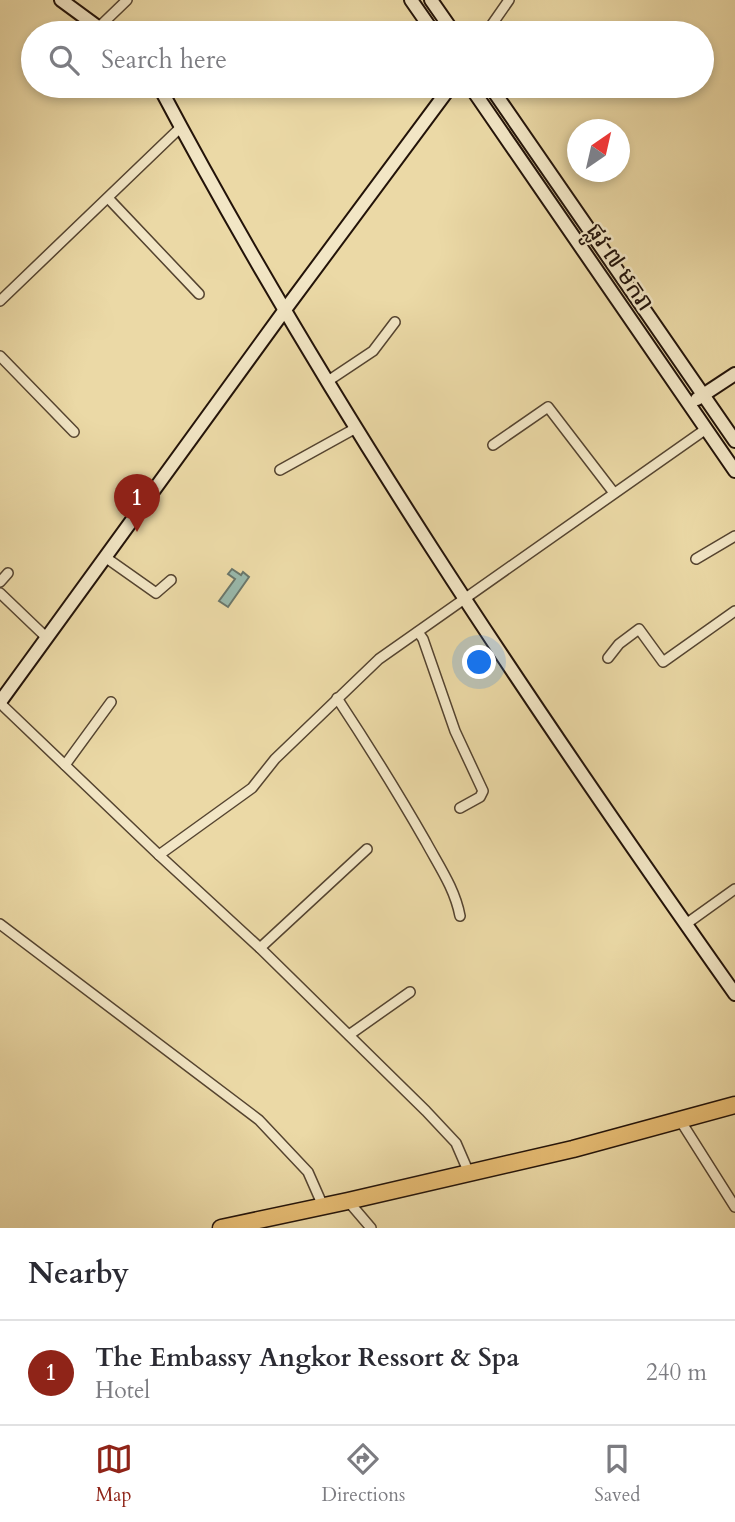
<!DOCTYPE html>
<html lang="en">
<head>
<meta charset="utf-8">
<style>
  :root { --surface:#fff; --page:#f2f2f3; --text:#2b2b33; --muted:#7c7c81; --line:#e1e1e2; --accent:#8f2418 }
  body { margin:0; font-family:Cardo,"Noto Sans Khmer",serif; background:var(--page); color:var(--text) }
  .compass { position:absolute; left:567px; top:119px; width:63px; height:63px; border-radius:50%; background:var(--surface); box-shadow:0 4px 10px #0003; rotate:34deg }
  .you { position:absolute; left:480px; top:663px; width:24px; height:24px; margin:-18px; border:5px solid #fff; border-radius:50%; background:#1a73e8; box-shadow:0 0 0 10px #1a73e833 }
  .badge { display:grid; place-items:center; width:46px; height:46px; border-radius:50%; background:var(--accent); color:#fff; font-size:23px; font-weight:700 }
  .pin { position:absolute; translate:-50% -58px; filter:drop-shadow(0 2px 4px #0008) }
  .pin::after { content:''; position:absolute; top:37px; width:24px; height:21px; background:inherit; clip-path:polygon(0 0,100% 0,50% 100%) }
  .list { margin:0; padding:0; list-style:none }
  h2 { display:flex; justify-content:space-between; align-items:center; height:91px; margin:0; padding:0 28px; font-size:30px }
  h2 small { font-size:23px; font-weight:400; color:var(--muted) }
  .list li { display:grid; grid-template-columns:46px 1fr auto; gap:21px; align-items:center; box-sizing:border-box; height:105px; padding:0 28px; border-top:2px solid var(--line) }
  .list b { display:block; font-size:26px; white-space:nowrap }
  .list p { margin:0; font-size:23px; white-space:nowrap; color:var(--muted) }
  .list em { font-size:23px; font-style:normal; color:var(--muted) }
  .icon { flex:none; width:38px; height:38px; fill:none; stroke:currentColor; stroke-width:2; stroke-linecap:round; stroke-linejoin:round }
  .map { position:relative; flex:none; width:735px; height:1228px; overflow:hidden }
  .search { position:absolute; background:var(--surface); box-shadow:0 4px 10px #0003; left:21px; right:21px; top:21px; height:77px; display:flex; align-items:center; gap:18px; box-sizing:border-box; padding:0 24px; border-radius:38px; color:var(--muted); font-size:26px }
  .sheet { height:196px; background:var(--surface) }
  nav { display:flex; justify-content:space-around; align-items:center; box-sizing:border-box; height:98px; border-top:2px solid var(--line); background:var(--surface); font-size:19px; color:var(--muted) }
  nav a { display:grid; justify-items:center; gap:4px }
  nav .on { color:var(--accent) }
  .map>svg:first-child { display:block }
</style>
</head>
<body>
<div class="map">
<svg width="735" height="1228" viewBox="0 0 735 1228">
  <rect width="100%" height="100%" fill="#ebd9a6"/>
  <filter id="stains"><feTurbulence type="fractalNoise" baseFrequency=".00286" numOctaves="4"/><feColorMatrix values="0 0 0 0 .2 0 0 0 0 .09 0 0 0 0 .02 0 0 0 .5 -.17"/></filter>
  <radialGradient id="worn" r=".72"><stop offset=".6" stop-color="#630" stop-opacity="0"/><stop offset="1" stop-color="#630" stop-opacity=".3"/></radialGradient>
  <polygon fill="#99b9ac" stroke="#6a776b" stroke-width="2" points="232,569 241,575 243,572 249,577 228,607 219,601 235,579 228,574"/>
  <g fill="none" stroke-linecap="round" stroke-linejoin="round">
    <defs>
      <g id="street">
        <polyline points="98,28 127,0"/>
        <polyline points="486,33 509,0"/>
        <polyline points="108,198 199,294"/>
        <polyline points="0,301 181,127"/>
        <polyline points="0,356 74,432"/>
        <polyline points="328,381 373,351 395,322"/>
        <polyline points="493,445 548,407 614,493"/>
        <polyline points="280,470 356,428"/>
        <polyline points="105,557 156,593 171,580"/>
        <polyline points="696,559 735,536"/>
        <polyline points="0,582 8,573"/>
        <polyline points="0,593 47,638"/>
        <polyline points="418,632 423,639 455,731 483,791 480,797 460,808"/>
        <polyline points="608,658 619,644 639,629 663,662 735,611"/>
        <path d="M337,698C368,745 398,793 426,842C439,866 455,889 460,916"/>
        <polyline points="0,703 159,855 260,948 426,1111 456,1143 469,1173"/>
        <polyline points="65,765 111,702"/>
        <polyline points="159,855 252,788 275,759 379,659 706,429"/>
        <polyline points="0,924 259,1120 308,1172 323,1206"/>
        <polyline points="686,924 735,889"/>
        <polyline points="260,948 367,849"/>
        <polyline points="349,1035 410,992"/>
        <polyline points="680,1120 735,1207"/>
        <polyline points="348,1201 371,1228"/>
      </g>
      <g id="secondary">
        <polyline points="61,0 106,33"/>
        <polyline points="411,0 434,33"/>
        <polyline points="431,0 454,33"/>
        <path d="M159,86C327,403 528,701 735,994"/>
        <polyline points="470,86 735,471"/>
        <polyline points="490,86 735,441"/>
        <polyline points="697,399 735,374"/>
        <polyline points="0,702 284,311 451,86"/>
      </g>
      <polyline id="highway" points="221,1228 348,1201 573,1149 735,1105"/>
    </defs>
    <use href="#street" stroke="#554430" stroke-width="12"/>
    <use href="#secondary" stroke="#231309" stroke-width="16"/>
    <use href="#highway" stroke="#231309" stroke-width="19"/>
    <use href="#street" stroke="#f2e6c5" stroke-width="9"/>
    <use href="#secondary" stroke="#f2e6c5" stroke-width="12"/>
    <use href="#highway" stroke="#e6bc73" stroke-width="16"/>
  </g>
  <g text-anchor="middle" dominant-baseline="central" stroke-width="5" stroke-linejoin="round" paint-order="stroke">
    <g font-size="24" fill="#231309" stroke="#f2e6c5">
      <text transform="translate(620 267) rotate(56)">ផ្លូវ ៧ មករា</text>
    </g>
  </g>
  <rect width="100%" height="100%" filter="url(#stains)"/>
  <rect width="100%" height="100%" fill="url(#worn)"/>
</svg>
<svg class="compass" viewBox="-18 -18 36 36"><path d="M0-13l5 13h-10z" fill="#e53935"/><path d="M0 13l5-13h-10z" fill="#7c7c81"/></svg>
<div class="you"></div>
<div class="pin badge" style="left:137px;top:532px">1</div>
<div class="search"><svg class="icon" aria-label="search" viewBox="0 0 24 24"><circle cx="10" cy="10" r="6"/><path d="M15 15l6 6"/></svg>Search here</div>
</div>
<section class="sheet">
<h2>Nearby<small></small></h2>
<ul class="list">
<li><span class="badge">1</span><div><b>The Embassy Angkor Ressort &amp; Spa</b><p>Hotel</p></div><em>240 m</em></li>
</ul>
</section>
<nav>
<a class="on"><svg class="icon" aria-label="map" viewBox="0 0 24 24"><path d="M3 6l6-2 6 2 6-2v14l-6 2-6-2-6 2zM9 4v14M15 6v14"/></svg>Map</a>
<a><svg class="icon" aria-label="directions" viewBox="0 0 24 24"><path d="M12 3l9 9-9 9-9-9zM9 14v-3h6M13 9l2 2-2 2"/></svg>Directions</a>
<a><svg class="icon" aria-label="saved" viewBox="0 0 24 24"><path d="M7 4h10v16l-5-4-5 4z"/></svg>Saved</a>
</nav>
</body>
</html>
